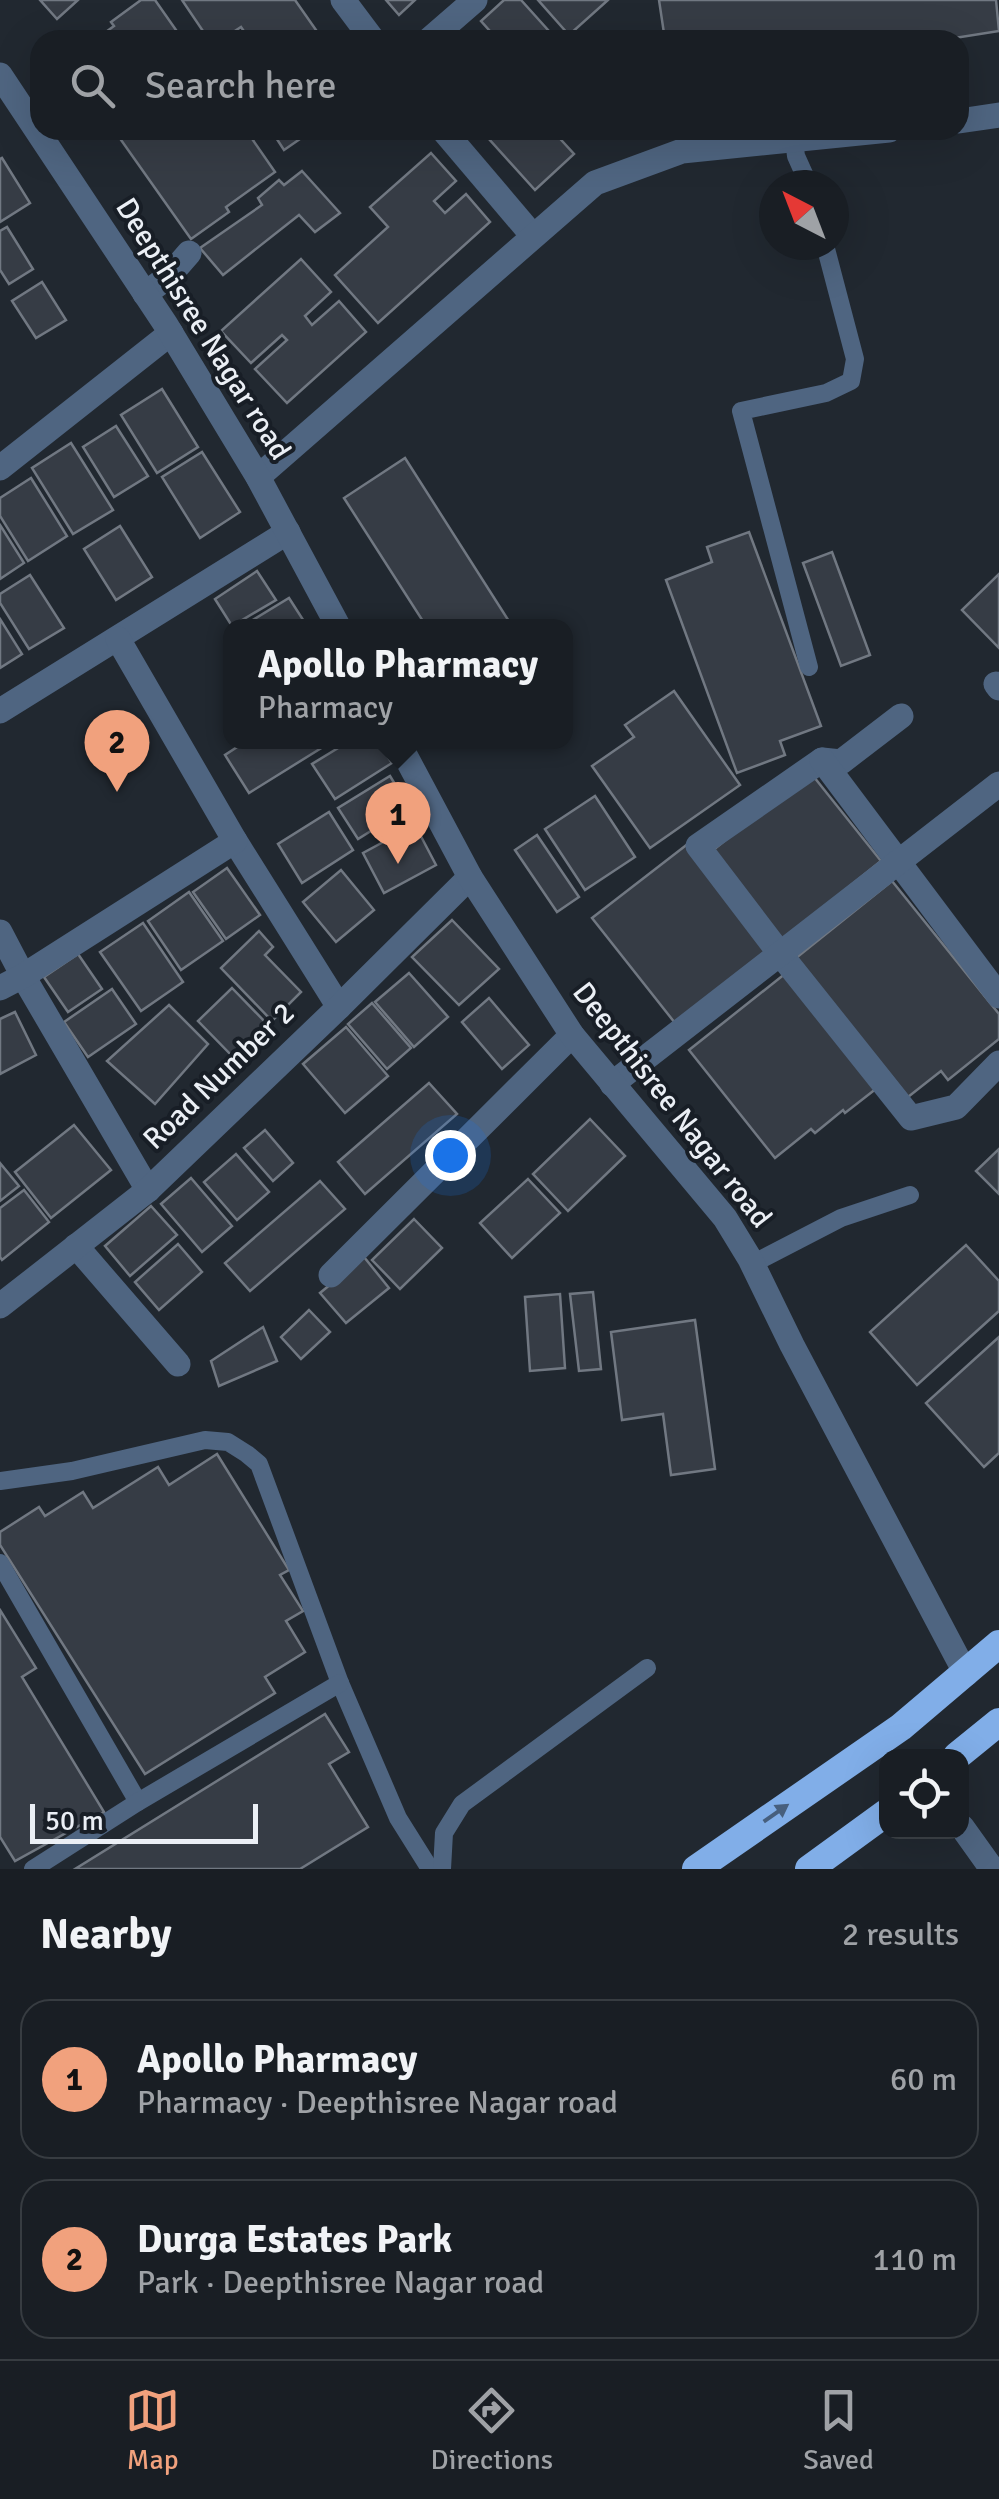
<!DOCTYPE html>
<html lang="en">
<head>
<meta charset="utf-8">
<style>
  :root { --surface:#191e24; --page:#22272c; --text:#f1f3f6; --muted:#9fa2a6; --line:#373c41; --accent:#f1a17d }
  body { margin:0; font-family:Signika,sans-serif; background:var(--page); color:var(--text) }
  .controls { position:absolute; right:30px; bottom:30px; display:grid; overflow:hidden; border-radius:20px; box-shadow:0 10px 40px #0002 }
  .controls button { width:90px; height:90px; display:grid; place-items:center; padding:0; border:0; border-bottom:2px solid var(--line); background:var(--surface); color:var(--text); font:50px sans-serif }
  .compass { position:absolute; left:759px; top:170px; width:90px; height:90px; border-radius:50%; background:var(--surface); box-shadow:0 10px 40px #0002; rotate:318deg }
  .scale { position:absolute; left:30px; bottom:25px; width:228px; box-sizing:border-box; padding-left:10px; border:5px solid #ebeff5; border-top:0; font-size:28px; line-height:35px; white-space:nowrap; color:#ebeff5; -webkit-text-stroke:8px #181e26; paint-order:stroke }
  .you { position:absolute; left:450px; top:1155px; width:35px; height:35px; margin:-25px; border:8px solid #fff; border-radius:50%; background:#1a73e8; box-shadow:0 0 0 15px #1a73e833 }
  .badge { display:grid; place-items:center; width:65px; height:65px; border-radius:50%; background:var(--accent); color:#111; font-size:32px; font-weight:700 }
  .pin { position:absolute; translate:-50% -82px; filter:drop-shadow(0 2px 5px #0008) }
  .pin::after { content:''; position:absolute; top:52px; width:35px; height:30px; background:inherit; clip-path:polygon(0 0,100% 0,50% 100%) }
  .popup { position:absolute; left:223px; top:619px; width:350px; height:130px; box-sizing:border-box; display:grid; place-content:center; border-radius:20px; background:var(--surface); filter:drop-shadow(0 2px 8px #0005); font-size:32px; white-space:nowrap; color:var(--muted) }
  .popup b { font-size:38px; color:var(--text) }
  .popup::after { content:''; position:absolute; left:50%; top:100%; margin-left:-20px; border:20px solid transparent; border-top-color:var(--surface) }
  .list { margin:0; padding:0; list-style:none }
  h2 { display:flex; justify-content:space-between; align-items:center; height:130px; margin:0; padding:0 40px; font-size:42px }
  h2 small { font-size:32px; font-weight:400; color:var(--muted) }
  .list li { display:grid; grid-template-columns:65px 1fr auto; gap:30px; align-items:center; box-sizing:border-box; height:160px; margin:0 20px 20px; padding:0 20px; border:2px solid var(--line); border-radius:30px }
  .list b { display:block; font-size:38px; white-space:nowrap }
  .list p { margin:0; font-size:32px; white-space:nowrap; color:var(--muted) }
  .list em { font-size:32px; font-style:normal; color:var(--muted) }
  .icon { flex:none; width:55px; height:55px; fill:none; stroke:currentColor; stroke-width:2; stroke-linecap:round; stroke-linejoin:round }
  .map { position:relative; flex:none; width:999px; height:1869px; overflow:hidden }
  .search { position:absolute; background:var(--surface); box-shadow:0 10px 40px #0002; left:30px; right:30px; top:30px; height:110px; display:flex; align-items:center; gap:25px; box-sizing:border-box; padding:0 35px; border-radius:30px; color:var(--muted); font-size:38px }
  .sheet { height:490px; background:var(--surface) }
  nav { display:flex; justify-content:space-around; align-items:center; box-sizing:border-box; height:140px; border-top:2px solid var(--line); background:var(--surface); font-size:28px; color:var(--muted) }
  nav a { display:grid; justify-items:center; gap:5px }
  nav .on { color:var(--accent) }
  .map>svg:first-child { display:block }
</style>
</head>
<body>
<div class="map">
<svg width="999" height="1869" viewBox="0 0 999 1869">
  <rect width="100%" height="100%" fill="#212830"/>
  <g fill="#363c45" stroke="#717882" stroke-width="2.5">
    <polygon points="40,0 78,0 57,19"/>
    <polygon points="141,0 155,0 183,40 95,40 114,26 111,22"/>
    <polygon points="182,0 295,0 323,40 250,40 241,27 221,40 209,40"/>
    <polygon points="386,0 415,0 399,15"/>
    <polygon points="504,0 521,0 557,40 498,40 481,21"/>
    <polygon points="538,0 608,0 569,35"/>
    <polygon points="659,0 996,0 999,31 942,40 665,40"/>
    <polygon points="114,130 246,130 275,172 226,207 229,212 191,239"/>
    <polygon points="271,130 313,130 284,150"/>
    <polygon points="499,130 552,130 574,154 535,190 489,139"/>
    <polygon points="431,153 456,181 434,201 445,213 466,194 490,222 378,323 335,275 388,227 370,207"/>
    <polygon points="2,158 30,203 0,222 0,159"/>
    <polygon points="302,171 340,213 315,232 299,215 223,275 200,248 262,205 258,198 279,180 284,185"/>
    <polygon points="7,227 33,269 9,284 0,270 0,231"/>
    <polygon points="301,259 331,292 305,316 312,325 339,301 366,332 287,403 255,369 287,340 282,335 251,363 221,331"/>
    <polygon points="42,282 66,320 36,338 12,301"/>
    <polygon points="162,389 198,447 157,473 121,415"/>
    <polygon points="116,426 148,476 114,497 83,447"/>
    <polygon points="71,443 113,510 73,534 32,468"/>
    <polygon points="202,452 240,512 200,538 162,477"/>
    <polygon points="405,458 512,626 426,626 344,498"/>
    <polygon points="31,478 67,536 28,561 0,516 0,498"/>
    <polygon points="0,525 24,563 0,579"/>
    <polygon points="120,526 152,577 116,600 84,549"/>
    <polygon points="749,532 821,726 780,741 785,755 737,773 666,580 712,562 707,547"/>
    <polygon points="832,552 870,655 841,666 803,563"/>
    <polygon points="257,571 276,600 232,626 215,599"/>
    <polygon points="999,574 999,648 962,610"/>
    <polygon points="30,575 64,628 29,649 0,603 0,594"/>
    <polygon points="289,598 307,626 243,626"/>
    <polygon points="0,619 22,654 0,668"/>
    <polygon points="674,691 740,785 650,848 592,766 634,737 625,725"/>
    <polygon points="245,742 331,742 249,793 225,755"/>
    <polygon points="348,742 378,742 392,763 335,799 312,764"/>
    <polygon points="810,772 881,861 783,940 712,851"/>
    <polygon points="390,776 409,807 358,839 338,808"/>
    <polygon points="595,796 635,857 585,890 545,829"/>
    <polygon points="329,812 353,850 302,883 278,844"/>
    <polygon points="415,825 436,865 384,893 363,853"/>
    <polygon points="537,835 579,897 557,912 515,850"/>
    <polygon points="689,843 771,947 675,1023 592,918"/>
    <polygon points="227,868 260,915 226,939 193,892"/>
    <polygon points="341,870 374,910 336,942 303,902"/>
    <polygon points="892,881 999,1014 999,1039 948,1080 941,1071 908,1097 796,958"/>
    <polygon points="189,892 223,941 181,970 148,921"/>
    <polygon points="452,920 499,969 459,1005 412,957"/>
    <polygon points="143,923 183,982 141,1011 100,952"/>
    <polygon points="259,931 273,947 265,955 301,992 272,1021 221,968"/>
    <polygon points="78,954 102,989 68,1012 44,977"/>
    <polygon points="409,973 448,1017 414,1047 375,1002"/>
    <polygon points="786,973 877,1088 845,1113 843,1110 815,1133 811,1129 775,1158 689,1050"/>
    <polygon points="232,988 271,1028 237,1061 198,1021"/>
    <polygon points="112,989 136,1024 88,1057 64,1022"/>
    <polygon points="489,998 529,1045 502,1069 462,1022"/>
    <polygon points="372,1003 411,1048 387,1069 348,1024"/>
    <polygon points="169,1005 208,1044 155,1104 107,1061"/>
    <polygon points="15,1012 36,1055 0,1074 0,1019"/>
    <polygon points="346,1027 388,1076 345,1113 303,1064"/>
    <polygon points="429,1083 457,1114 365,1194 338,1162"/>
    <polygon points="590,1119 625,1156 568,1211 533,1174"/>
    <polygon points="74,1125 111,1170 51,1218 15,1172"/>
    <polygon points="265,1130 293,1163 273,1181 244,1148"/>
    <polygon points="999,1149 999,1194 976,1171"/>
    <polygon points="236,1154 269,1192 237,1220 204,1182"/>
    <polygon points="0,1163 19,1186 0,1201"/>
    <polygon points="191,1178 232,1226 202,1252 161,1204"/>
    <polygon points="528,1179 560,1213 512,1258 480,1223"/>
    <polygon points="320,1181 345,1209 250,1291 225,1263"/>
    <polygon points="24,1190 49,1222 2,1260 0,1257 0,1208"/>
    <polygon points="151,1206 177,1235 130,1276 105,1246"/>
    <polygon points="414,1219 442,1248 400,1289 372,1260"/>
    <polygon points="178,1244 202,1272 159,1310 135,1282"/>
    <polygon points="966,1245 999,1281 999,1311 917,1385 870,1332"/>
    <polygon points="364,1257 389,1288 346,1323 320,1293"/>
    <polygon points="593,1292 601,1369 579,1371 570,1294"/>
    <polygon points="560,1294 565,1368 530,1371 525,1297"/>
    <polygon points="309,1310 330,1332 301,1359 281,1337"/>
    <polygon points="695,1320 715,1469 671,1475 663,1414 622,1420 611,1332"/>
    <polygon points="263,1327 277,1361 219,1386 211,1361"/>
    <polygon points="999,1337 999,1453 984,1467 926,1403"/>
    <polygon points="217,1454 289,1570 280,1575 303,1611 286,1621 305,1652 265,1677 275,1693 145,1774 0,1545 0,1532 39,1507 45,1516 83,1492 93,1508 158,1467 169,1485"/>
    <polygon points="0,1610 36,1668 22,1677 104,1812 15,1861 0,1837"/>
    <polygon points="325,1714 349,1752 329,1764 368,1827 300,1869 75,1869"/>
  </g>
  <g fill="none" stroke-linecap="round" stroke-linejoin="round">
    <g stroke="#4f6581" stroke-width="18">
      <polyline points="794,140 796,156 809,185"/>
      <polyline points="809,667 741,411 826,393 851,381 855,359 825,245"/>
      <polyline points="752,1264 841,1218 910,1195"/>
      <polyline points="0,1481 72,1471 205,1440 228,1442 247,1454 259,1464 340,1683 398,1818 430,1869"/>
      <polyline points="0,1563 138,1802"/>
      <polyline points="33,1869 138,1802 340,1683"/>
      <polyline points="442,1869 444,1833 462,1804 647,1668"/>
    </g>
    <g stroke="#4f6581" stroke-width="25">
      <polyline points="343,0 373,40"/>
      <polyline points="429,40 475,0"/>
      <polyline points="959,121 999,115"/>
      <polyline points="443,130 533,236"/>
      <polyline points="145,294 169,276 189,253"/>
      <polyline points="0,468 171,333"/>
      <polyline points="258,477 595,183 682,151 889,130"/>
      <polyline points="996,684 999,688"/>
      <polyline points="0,711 288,532"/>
      <polyline points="901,716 841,762 822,760 698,846 781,955 911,1118 956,1107 999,1063"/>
      <polyline points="822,760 999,996"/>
      <polyline points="235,841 339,1007"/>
      <polyline points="0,932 23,976 148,1190"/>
      <polyline points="0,988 23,976 235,841 118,639"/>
      <polyline points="612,1084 999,784"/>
      <polyline points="76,1246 178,1364"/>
      <polyline points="331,1275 572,1035"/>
      <polyline points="0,1306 148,1190 339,1007 470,877"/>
      <polyline points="962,1827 992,1869"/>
    </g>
    <g stroke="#4f6581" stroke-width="25">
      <polyline points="0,75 166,325 258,477 338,626"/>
      <polyline points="398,742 470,877 572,1035 725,1218 750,1259 792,1345 966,1674"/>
    </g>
    <g stroke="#81aee8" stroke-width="28">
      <polyline points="957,1756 999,1722"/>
      <polyline points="696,1869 901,1727 999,1644"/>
      <polyline points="809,1869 886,1813"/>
    </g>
  </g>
  <defs><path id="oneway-solid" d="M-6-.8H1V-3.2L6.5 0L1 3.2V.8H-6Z" transform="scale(2.5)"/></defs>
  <use fill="#475f7d" href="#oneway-solid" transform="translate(776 1813) rotate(-35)"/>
  <g text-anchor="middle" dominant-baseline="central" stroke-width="8" stroke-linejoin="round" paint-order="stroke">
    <g font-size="30" fill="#ebeff5" stroke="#181e26">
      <text transform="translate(203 329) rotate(58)">Deepthisree Nagar road</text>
      <text transform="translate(219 1076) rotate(-44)">Road Number 2</text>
      <text transform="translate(672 1105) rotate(52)">Deepthisree Nagar road</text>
    </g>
  </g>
</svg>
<div class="controls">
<button><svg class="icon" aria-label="locate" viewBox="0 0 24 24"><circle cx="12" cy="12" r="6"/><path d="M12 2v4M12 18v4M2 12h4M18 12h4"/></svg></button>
</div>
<svg class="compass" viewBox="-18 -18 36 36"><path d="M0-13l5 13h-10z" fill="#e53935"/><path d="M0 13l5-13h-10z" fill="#9fa2a6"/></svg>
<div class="scale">50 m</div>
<div class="you"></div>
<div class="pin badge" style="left:398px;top:864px">1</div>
<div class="popup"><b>Apollo Pharmacy</b>Pharmacy</div>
<div class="pin badge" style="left:117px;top:792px">2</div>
<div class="search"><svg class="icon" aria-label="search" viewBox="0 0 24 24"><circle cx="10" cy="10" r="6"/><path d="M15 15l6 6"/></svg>Search here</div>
</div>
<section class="sheet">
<h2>Nearby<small>2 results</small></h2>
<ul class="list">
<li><span class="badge">1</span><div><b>Apollo Pharmacy</b><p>Pharmacy · Deepthisree Nagar road</p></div><em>60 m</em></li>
<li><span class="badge">2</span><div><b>Durga Estates Park</b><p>Park · Deepthisree Nagar road</p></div><em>110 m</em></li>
</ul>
</section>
<nav>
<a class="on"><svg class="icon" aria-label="map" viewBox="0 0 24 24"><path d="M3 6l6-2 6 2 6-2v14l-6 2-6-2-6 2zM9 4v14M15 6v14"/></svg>Map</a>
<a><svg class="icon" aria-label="directions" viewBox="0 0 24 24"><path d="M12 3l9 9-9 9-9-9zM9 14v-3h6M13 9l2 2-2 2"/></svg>Directions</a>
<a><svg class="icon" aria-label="saved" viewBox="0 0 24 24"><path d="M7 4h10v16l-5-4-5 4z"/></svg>Saved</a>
</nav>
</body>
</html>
